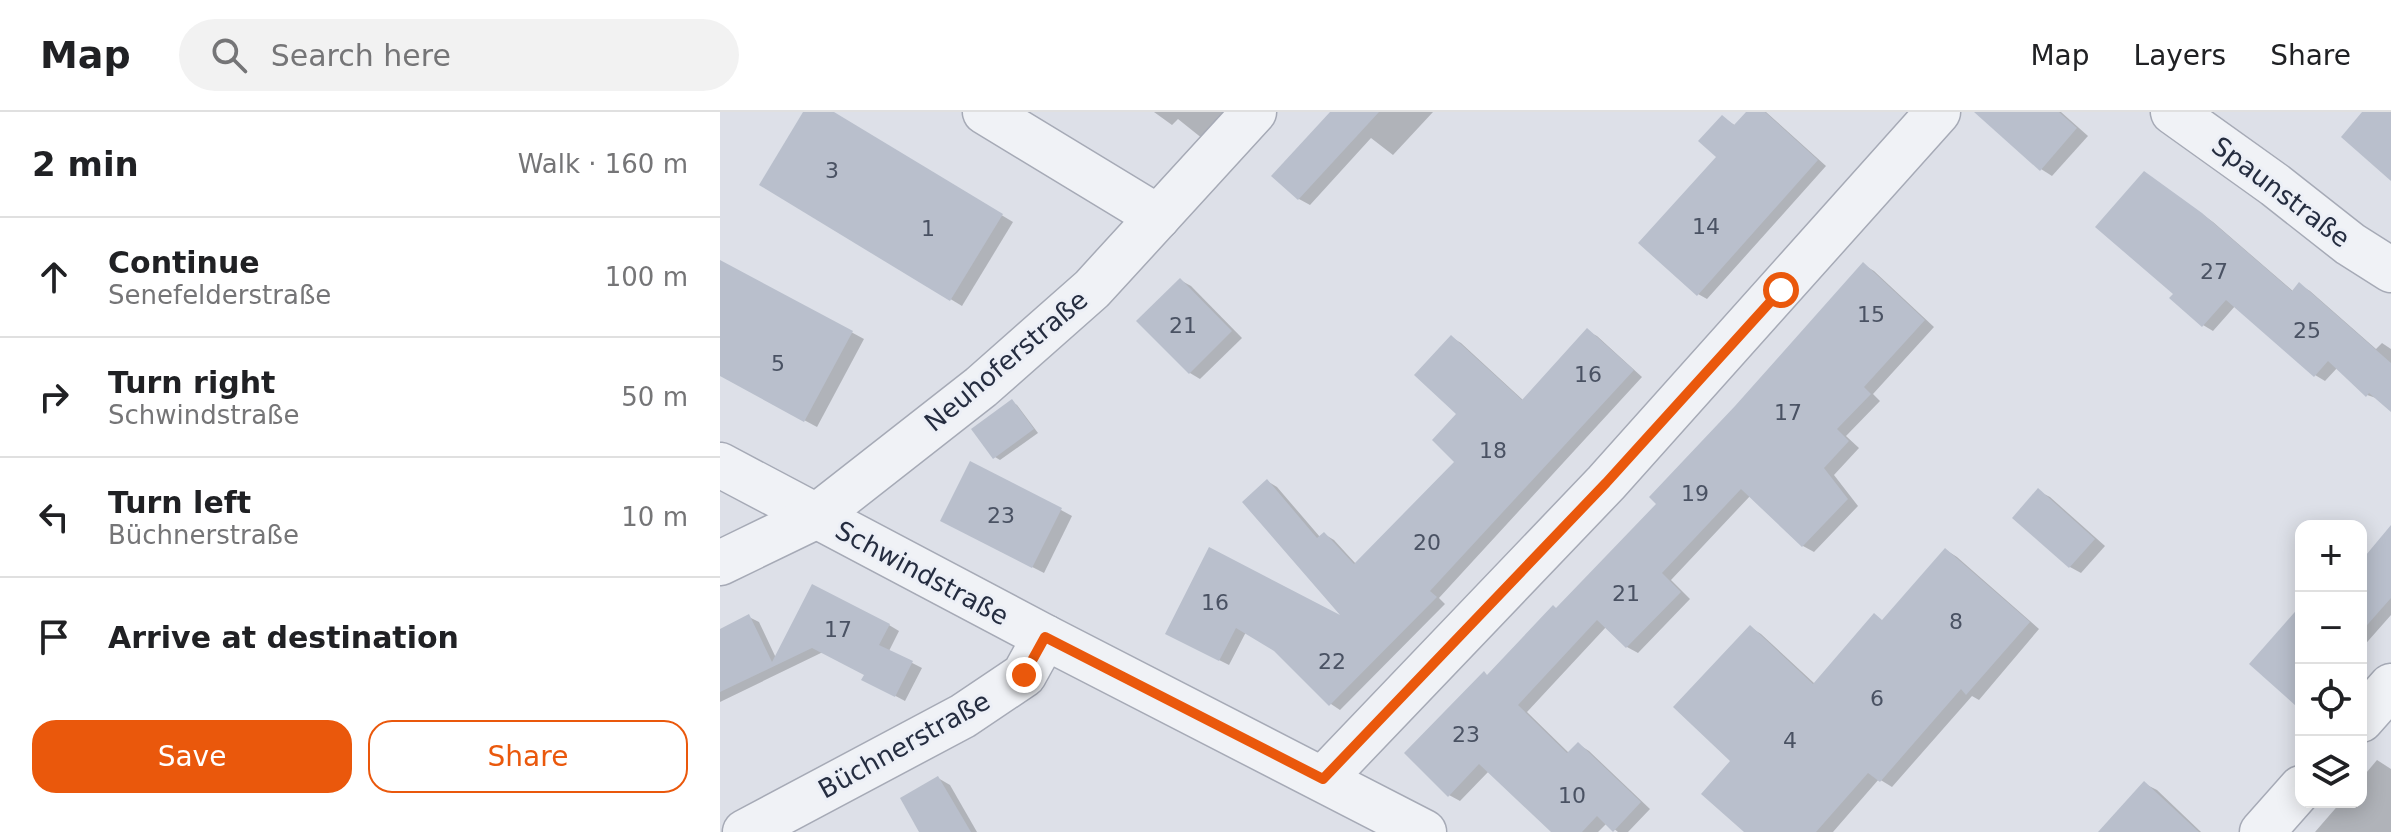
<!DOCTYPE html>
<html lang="en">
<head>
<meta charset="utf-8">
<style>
  :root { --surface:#fff; --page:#f2f2f2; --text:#202124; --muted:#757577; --line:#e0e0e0; --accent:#ea580c }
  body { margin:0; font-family:"DejaVu Sans",sans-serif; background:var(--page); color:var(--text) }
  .controls { position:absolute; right:24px; bottom:24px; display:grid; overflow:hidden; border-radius:16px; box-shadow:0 4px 20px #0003 }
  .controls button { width:72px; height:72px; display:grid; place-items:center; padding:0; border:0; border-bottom:2px solid var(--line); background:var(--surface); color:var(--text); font:40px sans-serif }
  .stop { position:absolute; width:24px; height:24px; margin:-18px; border:6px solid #ea580c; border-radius:50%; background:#fff }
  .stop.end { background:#ea580c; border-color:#fff; box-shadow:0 2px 8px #0008 }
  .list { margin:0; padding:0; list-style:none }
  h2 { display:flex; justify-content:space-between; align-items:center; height:104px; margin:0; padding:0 32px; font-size:34px }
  h2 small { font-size:26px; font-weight:400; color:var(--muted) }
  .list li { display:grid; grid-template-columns:52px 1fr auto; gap:24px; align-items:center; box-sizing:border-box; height:120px; padding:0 32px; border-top:2px solid var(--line) }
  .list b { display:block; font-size:30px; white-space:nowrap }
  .list p { margin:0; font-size:26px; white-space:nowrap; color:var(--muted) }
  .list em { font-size:26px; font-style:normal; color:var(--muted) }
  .actions { display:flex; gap:16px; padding:24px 32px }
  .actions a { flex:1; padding:18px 0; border:2px solid var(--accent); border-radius:24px; text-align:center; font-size:28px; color:var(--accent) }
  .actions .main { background:var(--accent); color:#fff }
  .icon { flex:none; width:44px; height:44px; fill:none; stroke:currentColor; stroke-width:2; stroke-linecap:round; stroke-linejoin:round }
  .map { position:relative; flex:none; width:1671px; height:720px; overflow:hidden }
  header { display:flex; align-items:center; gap:48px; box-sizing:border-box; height:112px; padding:0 40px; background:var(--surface); border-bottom:2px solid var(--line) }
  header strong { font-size:38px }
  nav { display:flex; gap:44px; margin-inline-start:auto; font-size:28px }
  .search { width:560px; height:72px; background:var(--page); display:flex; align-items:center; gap:20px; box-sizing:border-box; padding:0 28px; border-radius:44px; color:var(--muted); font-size:30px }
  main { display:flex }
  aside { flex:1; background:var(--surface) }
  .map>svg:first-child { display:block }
</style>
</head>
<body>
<header>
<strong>Map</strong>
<div class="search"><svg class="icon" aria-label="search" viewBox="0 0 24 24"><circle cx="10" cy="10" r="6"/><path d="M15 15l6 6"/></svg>Search here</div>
<nav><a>Map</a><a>Layers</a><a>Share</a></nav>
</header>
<main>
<aside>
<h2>2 min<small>Walk · 160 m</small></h2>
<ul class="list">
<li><svg class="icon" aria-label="ahead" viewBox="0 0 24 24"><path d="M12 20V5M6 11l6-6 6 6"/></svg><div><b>Continue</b><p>Senefelderstraße</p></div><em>100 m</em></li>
<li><svg class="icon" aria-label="right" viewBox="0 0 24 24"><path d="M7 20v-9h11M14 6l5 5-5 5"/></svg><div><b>Turn right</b><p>Schwindstraße</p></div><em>50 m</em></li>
<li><svg class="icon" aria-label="left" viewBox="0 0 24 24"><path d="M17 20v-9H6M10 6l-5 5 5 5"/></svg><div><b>Turn left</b><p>Büchnerstraße</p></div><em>10 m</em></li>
<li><svg class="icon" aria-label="arrive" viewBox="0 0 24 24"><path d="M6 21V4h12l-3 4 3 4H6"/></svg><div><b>Arrive at destination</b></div></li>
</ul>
<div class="actions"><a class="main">Save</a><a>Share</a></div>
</aside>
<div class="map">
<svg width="1671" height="720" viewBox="0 0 1671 720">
  <rect width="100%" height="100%" fill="#dde0e8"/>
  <g fill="#0003">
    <polygon points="85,0 110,0 293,110 242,194 42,73"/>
    <polygon points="434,0 508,0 483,27 458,7 452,13"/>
    <polygon points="611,0 713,0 673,43 651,26 590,93 579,87 554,64"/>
    <polygon points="1029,0 1046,0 1106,54 987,187 978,182 1002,5 1016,14"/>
    <polygon points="1289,0 1341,0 1368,24 1332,64 1321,57"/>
    <polygon points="1435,68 1493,110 1574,180 1580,173 1590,179 1656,237 1662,231 1671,237 1671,298 1659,287 1647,283 1618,255 1605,269 1595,263 1516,193 1493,219 1483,213 1456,182"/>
    <polygon points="0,149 144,227 97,315 0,263"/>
    <polygon points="1144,153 1154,159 1214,215 1153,282 1160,289 1126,324 1139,336 1114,363 1138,394 1094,440 1083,434 1031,383 951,468 970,487 918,541 907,535 887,514 807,600 850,642 858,632 869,639 930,697 908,720 898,720 887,711 878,720 834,720 769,659 740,689 729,683 769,564 838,498 939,392 1016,295"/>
    <polygon points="460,168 471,174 522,226 480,267 470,261"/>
    <polygon points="867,219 877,224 922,265 719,486 725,492 620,598 611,592 555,538 526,520 509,553 457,527 489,438 628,509 547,369 557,375 600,425 604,422 614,428 636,452 737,350 739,301 731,225 741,231 804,289"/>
    <polygon points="292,290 297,293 318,321 280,348 275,345"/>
    <polygon points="1318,379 1330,385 1385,434 1361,461 1350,455"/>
    <polygon points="341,398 352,404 324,461 234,415"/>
    <polygon points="1671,416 1671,503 1641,537 1641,438 1648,443"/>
    <polygon points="1226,438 1237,445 1319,517 1259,588 1252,584 1172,675 1159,667 1113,720 1027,720 1013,649 1030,515 1041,522 1095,572 1163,509"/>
    <polygon points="29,505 39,510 56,546 169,513 179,519 169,539 202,556 185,589 144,567 146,562 103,540 0,590 0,519"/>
    <polygon points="1657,648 1671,657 1671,720 1595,720 1621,690 1641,690 1641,667"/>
    <polygon points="218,666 230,673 257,720 201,720"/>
    <polygon points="1425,672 1437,678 1481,720 1381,720"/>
  </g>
  <g fill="#b9bfcc">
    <polygon points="83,0 114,0 283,102 230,189 39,73"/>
    <polygon points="610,0 659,0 578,88 551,64"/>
    <polygon points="1026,0 1045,0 1098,48 977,184 918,131 996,45 978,29 1002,3 1014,13"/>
    <polygon points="1254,0 1339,0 1357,16 1320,59"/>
    <polygon points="1642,0 1671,0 1671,69 1621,25"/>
    <polygon points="1424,59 1482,101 1572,179 1579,170 1671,251 1671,300 1649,281 1646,285 1608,249 1594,265 1506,188 1482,215 1449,186 1453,182 1375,115"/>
    <polygon points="0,148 133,219 84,310 0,264"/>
    <polygon points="1143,150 1205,208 1144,275 1151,282 1117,317 1129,329 1104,356 1128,387 1082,435 1021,377 942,461 961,480 906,536 877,508 798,593 847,641 858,630 921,690 893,720 877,704 862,720 831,720 759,652 728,685 684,641 764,559 767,563 833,493 836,496 936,392 929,385 1015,294"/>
    <polygon points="460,166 512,219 469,262 416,209"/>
    <polygon points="867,216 914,258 710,479 717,485 609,594 554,539 516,516 499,549 445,522 489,435 620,503 522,390 547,367 597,426 604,420 634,452 734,350 712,328 736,302 694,263 731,223 802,288"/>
    <polygon points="292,287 314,317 273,347 251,317"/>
    <polygon points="250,349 342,396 312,456 220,409"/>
    <polygon points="1318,376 1375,427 1349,456 1292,406"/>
    <polygon points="1671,413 1671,486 1641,520 1641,438 1646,443"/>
    <polygon points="1225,436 1310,510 1246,583 1241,577 1160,670 1148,661 1096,720 1024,720 981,682 1010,649 953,595 1030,513 1093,572 1154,501 1162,508"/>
    <polygon points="92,472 170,512 159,533 193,549 175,585 141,568 144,563 92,536 0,580 0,517 29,502 52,550"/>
    <polygon points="1581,493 1581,588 1576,594 1529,552"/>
    <polygon points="218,664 251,720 199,720 180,686"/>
    <polygon points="1424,669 1479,720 1378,720"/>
  </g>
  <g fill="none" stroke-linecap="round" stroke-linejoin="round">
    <defs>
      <g id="street">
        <polyline points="265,0 438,105"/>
        <polyline points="1453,0 1555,73 1630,132 1671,158"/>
        <polyline points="0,353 325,525 704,720"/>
        <polyline points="0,451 95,405 261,275 372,177 534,0"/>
        <polyline points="1641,608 1671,574"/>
        <polyline points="603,667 886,371 1218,0"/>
        <polyline points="25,720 243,604 304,563 325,525"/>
        <polyline points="1542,720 1581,676"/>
      </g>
    </defs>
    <use href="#street" stroke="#a6aab6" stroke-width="47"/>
    <use href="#street" stroke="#f0f2f6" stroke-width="44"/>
  </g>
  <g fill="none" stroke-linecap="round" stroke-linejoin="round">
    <polyline stroke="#ea580c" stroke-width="10" points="304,563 325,525 603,667 886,371 1061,178"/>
  </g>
  <g text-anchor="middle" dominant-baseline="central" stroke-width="6" stroke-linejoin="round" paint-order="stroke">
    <g font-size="22" fill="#4a5263">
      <text x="112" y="58">3</text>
      <text x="986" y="114">14</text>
      <text x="208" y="116">1</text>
      <text x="1494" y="159">27</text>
      <text x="1151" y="202">15</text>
      <text x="463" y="213">21</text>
      <text x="1587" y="218">25</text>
      <text x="58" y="251">5</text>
      <text x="868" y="262">16</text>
      <text x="1068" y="300">17</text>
      <text x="773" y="338">18</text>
      <text x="975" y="381">19</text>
      <text x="281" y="403">23</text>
      <text x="707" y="430">20</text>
      <text x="906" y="481">21</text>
      <text x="495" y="490">16</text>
      <text x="1236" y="509">8</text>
      <text x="118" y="517">17</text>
      <text x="612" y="549">22</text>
      <text x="1157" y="586">6</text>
      <text x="746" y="622">23</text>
      <text x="1070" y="628">4</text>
      <text x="852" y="683">10</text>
    </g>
    <g font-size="26" fill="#252d40" stroke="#eceff6">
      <text transform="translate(1561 80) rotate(37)">Spaunstraße</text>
      <text transform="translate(286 249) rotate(-40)">Neuhoferstraße</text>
      <text transform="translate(202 461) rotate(28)">Schwindstraße</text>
      <text transform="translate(184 633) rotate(-29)">Büchnerstraße</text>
    </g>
  </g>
</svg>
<div class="controls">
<button>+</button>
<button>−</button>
<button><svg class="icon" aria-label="locate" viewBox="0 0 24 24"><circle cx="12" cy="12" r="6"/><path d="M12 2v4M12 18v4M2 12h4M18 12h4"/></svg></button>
<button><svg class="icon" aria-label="layers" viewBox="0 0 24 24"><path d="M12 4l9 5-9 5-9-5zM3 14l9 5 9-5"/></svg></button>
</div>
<div class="stop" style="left:1061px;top:178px"></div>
<div class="stop end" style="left:304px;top:563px"></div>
</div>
</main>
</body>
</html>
